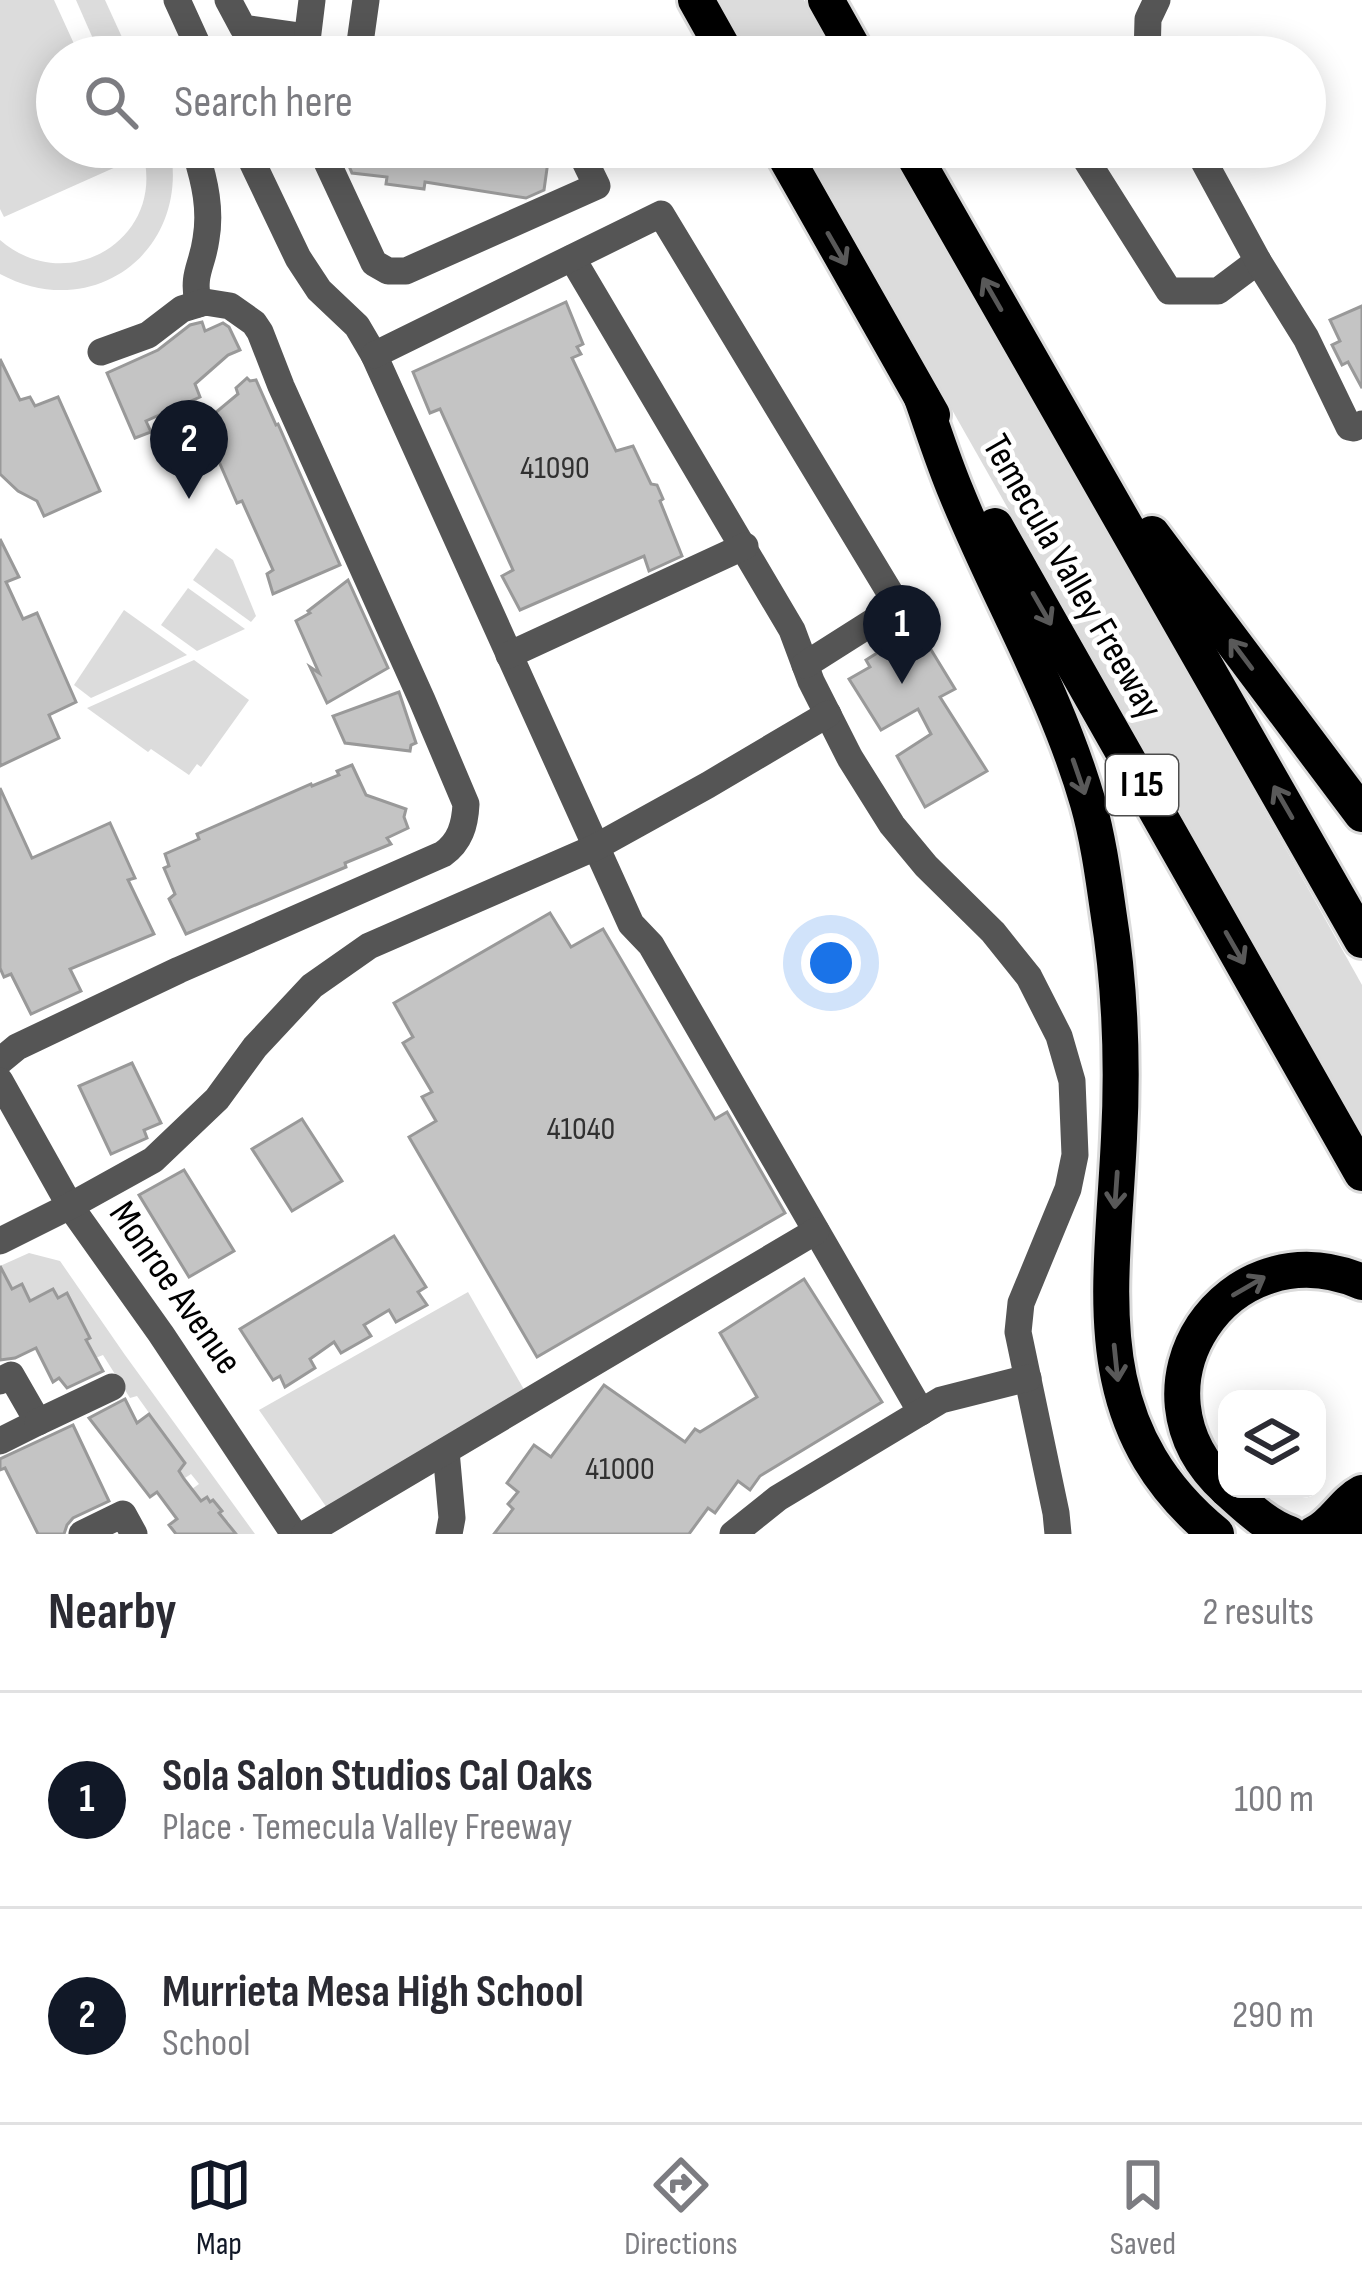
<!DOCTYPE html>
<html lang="en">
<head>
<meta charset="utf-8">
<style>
  :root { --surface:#fff; --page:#f7f7f7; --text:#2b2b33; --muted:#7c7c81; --line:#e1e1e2; --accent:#111827 }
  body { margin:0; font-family:"Sofia Sans Condensed",sans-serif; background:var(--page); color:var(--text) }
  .controls { position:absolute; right:36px; bottom:36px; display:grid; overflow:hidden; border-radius:24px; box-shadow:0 6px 30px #0003 }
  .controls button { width:108px; height:108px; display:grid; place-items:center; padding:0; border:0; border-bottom:3px solid var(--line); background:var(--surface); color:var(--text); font:60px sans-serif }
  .you { position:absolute; left:831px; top:963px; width:42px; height:42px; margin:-30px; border:9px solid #fff; border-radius:50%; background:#1a73e8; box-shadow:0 0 0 18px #1a73e833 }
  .badge { display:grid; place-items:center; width:78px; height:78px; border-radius:50%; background:var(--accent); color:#fff; font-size:39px; font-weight:700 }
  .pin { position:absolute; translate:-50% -99px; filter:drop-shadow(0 3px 6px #0008) }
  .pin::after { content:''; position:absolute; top:63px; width:42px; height:36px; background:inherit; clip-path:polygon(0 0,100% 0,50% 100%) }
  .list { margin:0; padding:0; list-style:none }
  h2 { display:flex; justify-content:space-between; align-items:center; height:156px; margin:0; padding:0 48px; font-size:51px }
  h2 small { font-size:39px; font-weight:400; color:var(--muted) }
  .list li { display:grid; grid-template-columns:78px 1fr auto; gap:36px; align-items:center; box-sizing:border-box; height:216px; padding:0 48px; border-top:3px solid var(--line) }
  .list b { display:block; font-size:45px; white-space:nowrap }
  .list p { margin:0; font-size:39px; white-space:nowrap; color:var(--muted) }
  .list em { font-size:39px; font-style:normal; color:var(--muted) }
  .icon { flex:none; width:66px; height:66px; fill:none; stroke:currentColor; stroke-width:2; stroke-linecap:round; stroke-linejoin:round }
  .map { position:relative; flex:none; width:1362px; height:1534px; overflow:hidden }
  .search { position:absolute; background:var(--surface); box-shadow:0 6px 30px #0003; left:36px; right:36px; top:36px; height:132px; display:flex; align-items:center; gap:30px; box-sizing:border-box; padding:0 42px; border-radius:66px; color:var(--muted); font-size:45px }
  .sheet { height:588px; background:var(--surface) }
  nav { display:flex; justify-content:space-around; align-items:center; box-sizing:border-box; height:168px; border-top:3px solid var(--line); background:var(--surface); font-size:33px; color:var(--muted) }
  nav a { display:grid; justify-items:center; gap:6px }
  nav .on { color:var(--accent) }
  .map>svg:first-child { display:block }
</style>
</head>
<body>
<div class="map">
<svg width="1362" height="1534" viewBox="0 0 1362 1534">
  <rect width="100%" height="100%" fill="#fff"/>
  <g fill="#dcdcdc">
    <polygon points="0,0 54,0 80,57 57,57 57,147 120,147 127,162 4,217 0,209"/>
    <polygon points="76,0 105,0 131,57 101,57"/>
    <polygon points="719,0 804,0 837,57 752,57"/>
    <path d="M141,147H170C191,251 93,324 0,274V240C70,300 171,235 141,147Z"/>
    <polygon points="803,147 888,147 1295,865 1362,985 1362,1133"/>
    <polygon points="216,548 233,560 256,616 251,622 193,580"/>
    <polygon points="188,588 245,629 197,651 161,625"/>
    <polygon points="124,610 187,655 91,698 74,685"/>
    <polygon points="194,660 249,700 201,767 197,764 189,775 151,749 148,752 87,708"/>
    <polygon points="29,1253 60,1261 125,1355 255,1534 236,1534 228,1521 217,1533 208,1521 221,1510 214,1500 201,1501 192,1489 199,1484 191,1474 185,1478 179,1471 184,1467 184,1462 137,1396 130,1398 103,1355 88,1361 89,1346 67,1294 58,1298 53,1289 30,1301 22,1284 12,1289 0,1284 0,1266"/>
    <polygon points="468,1292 526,1393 327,1508 259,1410"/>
  </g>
  <g fill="#c4c4c4" stroke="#999" stroke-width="3">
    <polygon points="347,147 550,147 544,190 526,198 425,182 424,189 386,184 387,177 352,173 346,159"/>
    <polygon points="566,302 583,344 577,347 581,354 572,358 616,451 633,446 651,484 657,485 663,499 660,501 682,556 649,571 644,556 520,610 502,576 513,570 440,409 430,413 413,372"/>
    <polygon points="1362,306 1362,388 1348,362 1342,365 1332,345 1340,341 1330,320"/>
    <polygon points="202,322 205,331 223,323 229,327 240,350 228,355 195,384 200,397 146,421 151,432 135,438 107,373 158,350 190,325"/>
    <polygon points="0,359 20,400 30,397 35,406 58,397 100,491 44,516 37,501 18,491 0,474"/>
    <polygon points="247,378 250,381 256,380 276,425 278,424 340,565 273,594 267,574 273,570 242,501 237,503 204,427 212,423 209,418 238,394 236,388"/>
    <polygon points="0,539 19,577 6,582 23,619 37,613 76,702 49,715 59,738 0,766"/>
    <polygon points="348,580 388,668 327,703 310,667 319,673 296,621 310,613 308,611"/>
    <polygon points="922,635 955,689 940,697 987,771 925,807 897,756 931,734 918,709 881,730 849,679 870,667 866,660 885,648 888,655"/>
    <polygon points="399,692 416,743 411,745 410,751 345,743 333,716"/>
    <polygon points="352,765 366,795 406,809 404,817 408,828 387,838 391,844 345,863 346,867 186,934 169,899 175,894 164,868 169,866 165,854 199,839 197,834 311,784 312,786 339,775 337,771"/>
    <polygon points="0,788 32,858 110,823 135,878 128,880 154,934 70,969 81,991 31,1014 11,974 4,977 0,968"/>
    <polygon points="550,913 571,947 603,929 715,1119 727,1112 785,1213 537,1357 409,1137 436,1121 422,1097 432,1092 403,1043 413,1037 394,1003"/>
    <polygon points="132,1063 161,1123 144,1130 147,1138 111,1154 79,1086"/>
    <polygon points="302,1119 342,1181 292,1211 252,1149"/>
    <polygon points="184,1170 234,1251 189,1277 139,1195"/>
    <polygon points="394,1236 426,1287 418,1292 427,1305 396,1322 389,1310 364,1325 371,1336 341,1353 334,1342 310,1359 315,1368 285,1387 280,1376 273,1380 240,1329"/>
    <polygon points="0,1266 12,1289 22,1284 30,1301 53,1289 58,1298 67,1293 90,1338 86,1340 103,1371 67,1388 59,1378 53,1382 36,1348 15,1358 0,1360"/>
    <polygon points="804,1279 882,1402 760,1476 750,1490 738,1481 715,1513 708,1508 689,1534 494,1534 513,1509 508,1504 518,1492 507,1483 534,1445 551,1457 604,1385 685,1442 695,1429 700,1432 757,1397 720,1333"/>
    <polygon points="125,1399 137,1423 149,1414 185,1463 179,1471 184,1479 201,1501 207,1497 210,1502 213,1500 222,1511 219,1513 236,1534 176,1534 169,1525 177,1519 157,1492 150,1497 89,1418"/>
    <polygon points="73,1425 109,1501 73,1518 67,1525 64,1534 38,1534 5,1468 0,1470 0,1459"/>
  </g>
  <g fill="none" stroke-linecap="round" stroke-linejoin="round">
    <defs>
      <polyline id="major" points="1353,1534 1362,1524"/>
      <g id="highway">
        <polyline points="696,0 728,57"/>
        <polyline points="826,0 858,57"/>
        <polyline points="780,147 932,415"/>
        <polyline points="909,147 1362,940"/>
        <path d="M922,398C933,429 943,461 956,492C998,596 1057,695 1088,803C1098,838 1103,875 1108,910C1120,985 1123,1062 1119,1138C1112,1291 1082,1424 1216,1534"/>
        <polyline points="995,526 1362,1173"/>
        <polyline points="1152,534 1362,814"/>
        <path d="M1227,1489C1117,1389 1228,1224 1362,1282"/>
        <path d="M1227,1489C1246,1506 1266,1526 1290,1534"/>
        <path d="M1314,1534C1334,1525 1343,1503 1362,1493"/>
      </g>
    </defs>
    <use href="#major" stroke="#dbdbdb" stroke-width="36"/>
    <use href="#highway" stroke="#dbdbdb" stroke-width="42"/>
    <g stroke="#555" stroke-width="27">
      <polyline points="177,0 203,57"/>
      <polyline points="228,0 243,28 307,37"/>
      <polyline points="305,57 312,0"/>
      <polyline points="358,57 366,0"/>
      <polyline points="1109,57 1140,57"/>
      <polyline points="1147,57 1148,19 1157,0"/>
      <polyline points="245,147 298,258 319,290 357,326 374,355 631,924 651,945 921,1412"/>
      <polyline points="320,147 374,263 388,271 406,271 597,186 578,147"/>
      <polyline points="1078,147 1169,291 1218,291 1258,261"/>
      <polyline points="1196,147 1258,261 1306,338 1349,427 1354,428 1362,424"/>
      <path d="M196,154C205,182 211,210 206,239C202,268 192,272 198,304"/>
      <polyline points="572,258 792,630 811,681 850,758 892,825 926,866 993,932 1029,977 1059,1036 1072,1081 1075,1155 1068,1189 1021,1303 1018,1332 1056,1513 1058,1534"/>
      <polyline points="374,355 661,214 898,606 805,665"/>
      <polyline points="509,655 745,546"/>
      <path d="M0,1061L17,1047L179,970L443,854C460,842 465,825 466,804L422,700L281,386L260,332L254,323L230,306L205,302L182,309L148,335L101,352"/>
      <polyline points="0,1081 70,1206 161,1334 294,1534"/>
      <polyline points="0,1241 70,1206 153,1160 217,1099 255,1047 312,986 369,946 596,847 708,785 828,714"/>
      <polyline points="0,1381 11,1375 38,1422 0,1441"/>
      <polyline points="38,1422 112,1387"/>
      <polyline points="446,1451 452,1518 449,1534"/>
      <polyline points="82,1534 123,1514 134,1534"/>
      <polyline points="305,1534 816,1231"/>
      <polyline points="733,1534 778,1498 941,1400 1028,1378"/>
    </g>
    <use href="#major" stroke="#000" stroke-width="30"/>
    <use href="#highway" stroke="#000" stroke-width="36"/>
  </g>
  <defs><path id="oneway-shaft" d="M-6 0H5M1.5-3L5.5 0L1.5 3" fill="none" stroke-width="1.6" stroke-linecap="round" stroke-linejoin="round" transform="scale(3)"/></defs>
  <g stroke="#595959">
    <use href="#oneway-shaft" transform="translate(837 249) rotate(60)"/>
    <use href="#oneway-shaft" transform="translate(992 294) rotate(-120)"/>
    <use href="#oneway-shaft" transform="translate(1042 609) rotate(60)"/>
    <use href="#oneway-shaft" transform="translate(1241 654) rotate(-127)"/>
    <use href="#oneway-shaft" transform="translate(1079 777) rotate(71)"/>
    <use href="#oneway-shaft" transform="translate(1283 802) rotate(-120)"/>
    <use href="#oneway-shaft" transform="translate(1235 948) rotate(60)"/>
    <use href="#oneway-shaft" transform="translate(1116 1190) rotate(94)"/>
    <use href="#oneway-shaft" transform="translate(1249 1286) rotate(-30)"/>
    <use href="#oneway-shaft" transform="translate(1116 1363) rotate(84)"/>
  </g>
  <g text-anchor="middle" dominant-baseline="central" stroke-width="10" stroke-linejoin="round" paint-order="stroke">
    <g font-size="33" fill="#313131">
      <text x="555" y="468">41090</text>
      <text x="581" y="1129">41040</text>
      <text x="620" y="1469">41000</text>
    </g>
    <rect fill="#fff" stroke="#4c4c4c" stroke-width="3" x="1106" y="755" width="72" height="60" rx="9"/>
    <g font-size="36" font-weight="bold" fill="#000">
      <text x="1142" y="785">I 15</text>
    </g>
    <g font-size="39" fill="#000" stroke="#fff">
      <text transform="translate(1072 577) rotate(60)">Temecula Valley Freeway</text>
      <text transform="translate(175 1288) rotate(55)">Monroe Avenue</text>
    </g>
  </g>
</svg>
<div class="controls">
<button><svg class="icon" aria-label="layers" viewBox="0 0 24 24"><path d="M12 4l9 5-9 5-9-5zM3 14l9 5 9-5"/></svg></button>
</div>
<div class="you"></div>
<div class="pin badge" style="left:902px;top:684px">1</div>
<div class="pin badge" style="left:189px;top:499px">2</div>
<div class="search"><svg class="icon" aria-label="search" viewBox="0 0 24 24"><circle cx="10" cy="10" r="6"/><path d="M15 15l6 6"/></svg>Search here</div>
</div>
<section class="sheet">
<h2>Nearby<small>2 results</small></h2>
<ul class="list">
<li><span class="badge">1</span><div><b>Sola Salon Studios Cal Oaks</b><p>Place · Temecula Valley Freeway</p></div><em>100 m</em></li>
<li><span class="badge">2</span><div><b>Murrieta Mesa High School</b><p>School</p></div><em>290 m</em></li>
</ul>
</section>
<nav>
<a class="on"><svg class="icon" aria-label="map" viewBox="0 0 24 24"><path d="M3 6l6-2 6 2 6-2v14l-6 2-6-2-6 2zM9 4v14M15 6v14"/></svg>Map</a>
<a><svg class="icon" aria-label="directions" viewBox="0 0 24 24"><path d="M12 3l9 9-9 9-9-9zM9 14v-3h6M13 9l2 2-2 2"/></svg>Directions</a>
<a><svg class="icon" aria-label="saved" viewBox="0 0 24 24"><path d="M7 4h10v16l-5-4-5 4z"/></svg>Saved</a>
</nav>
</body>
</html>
